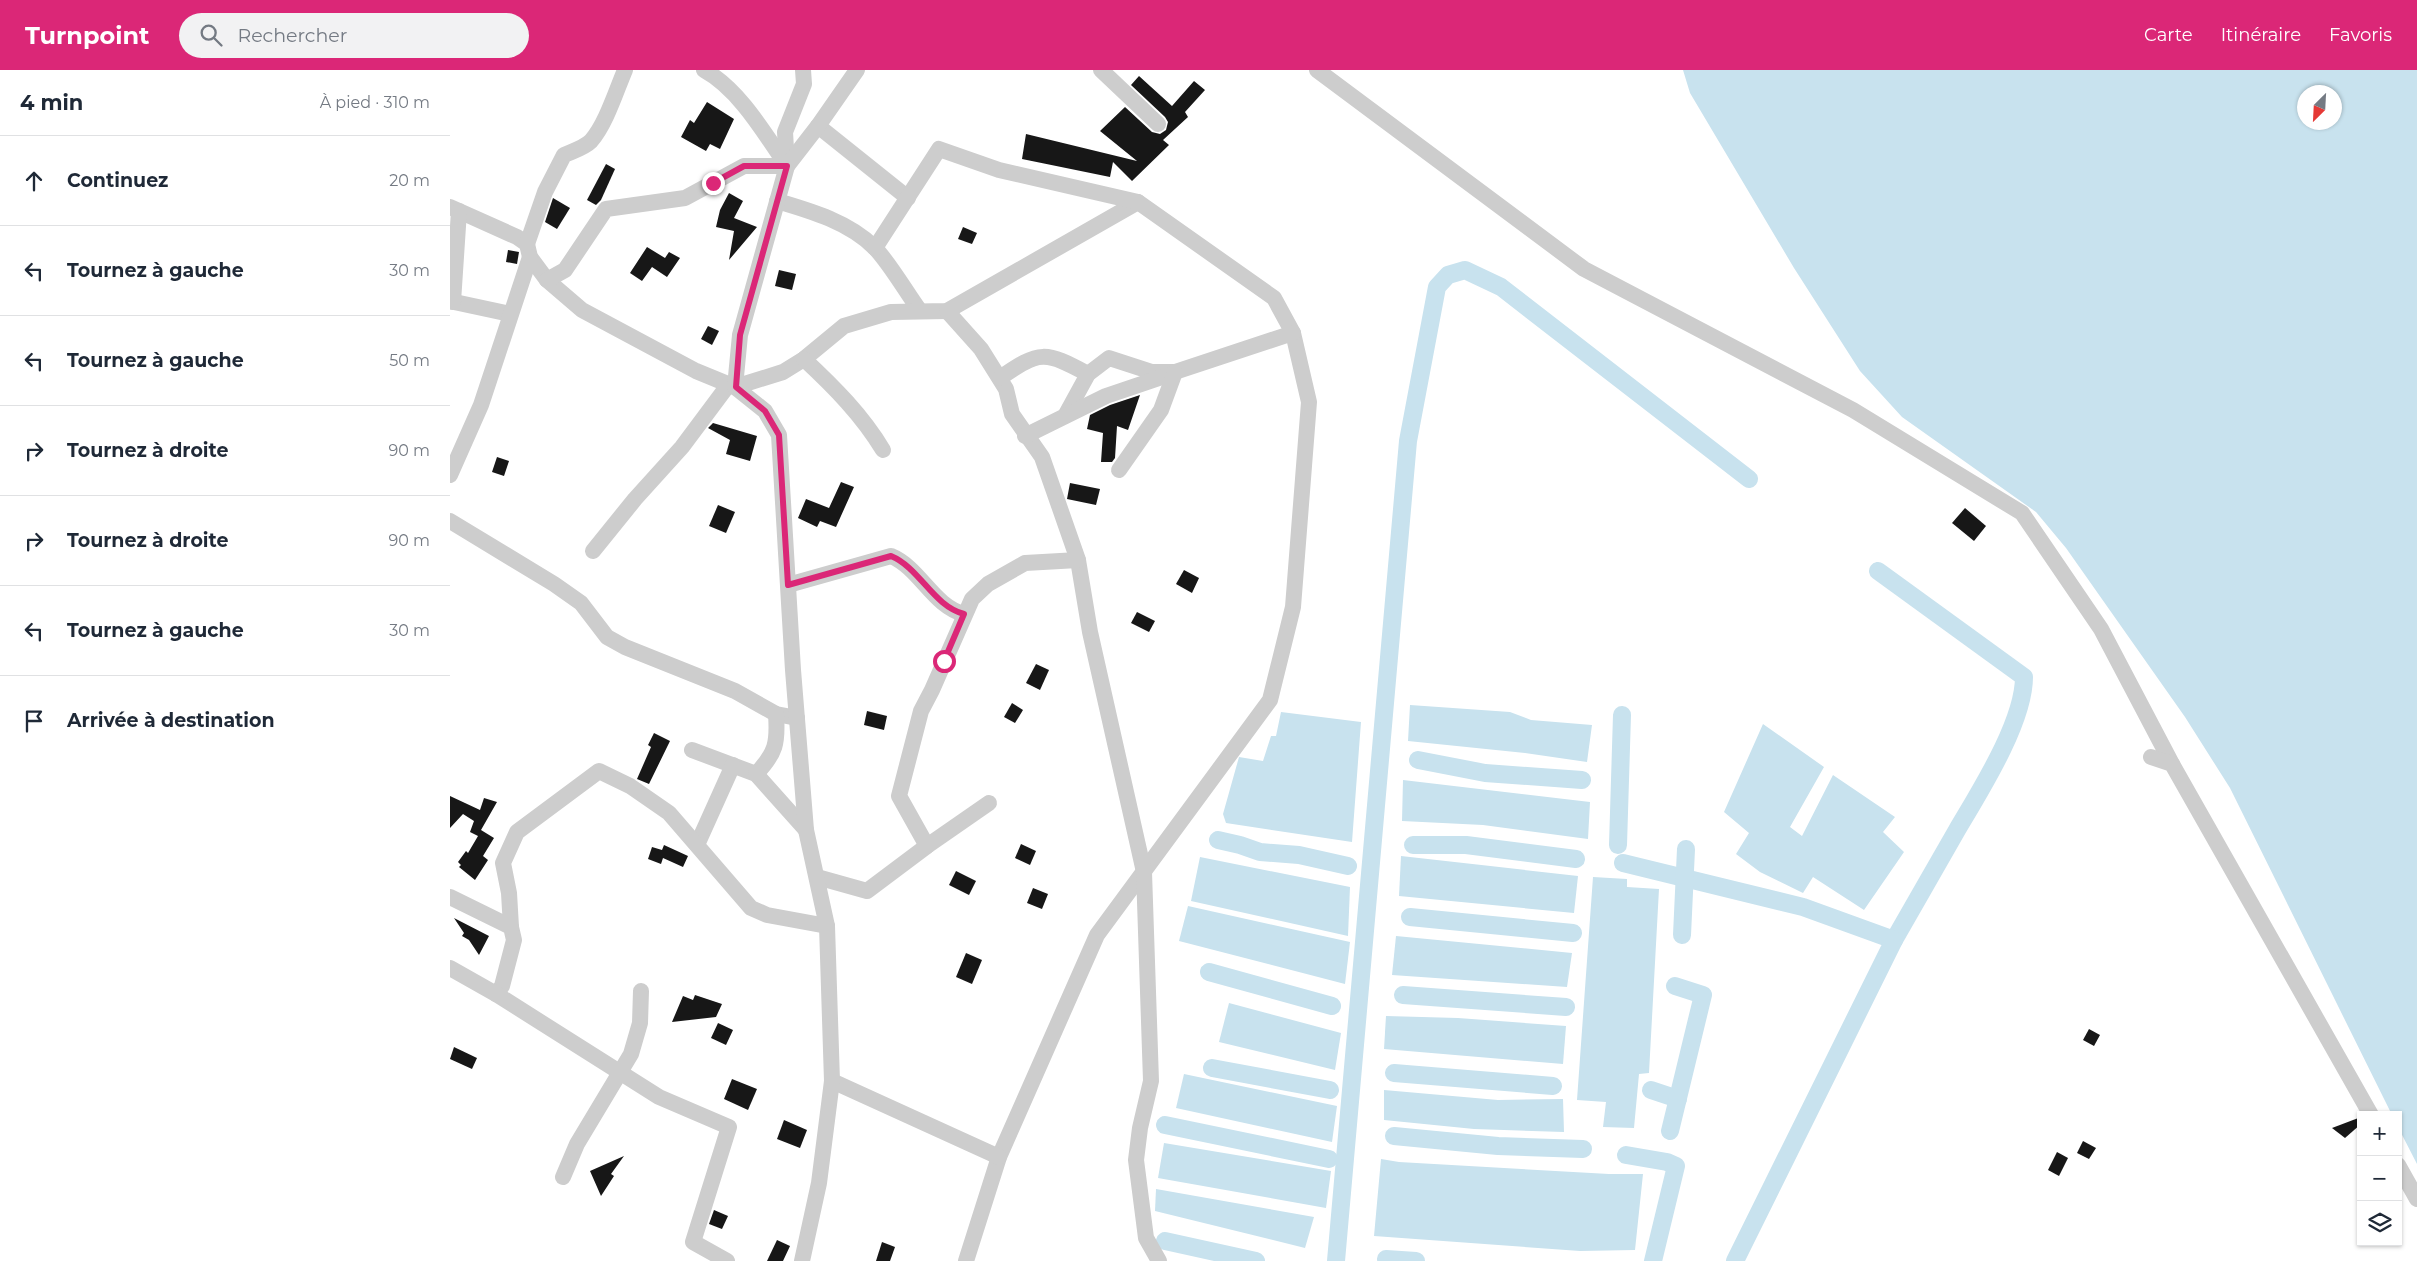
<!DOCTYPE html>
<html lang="fr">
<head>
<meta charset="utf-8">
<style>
  :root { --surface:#fff; --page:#f2f2f3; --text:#1f2937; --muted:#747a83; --line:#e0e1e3; --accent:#db2777 }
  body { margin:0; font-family:Montserrat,sans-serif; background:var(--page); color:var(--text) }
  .controls { position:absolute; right:15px; bottom:15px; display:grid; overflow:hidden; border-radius:0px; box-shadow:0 1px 4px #0004 }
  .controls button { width:45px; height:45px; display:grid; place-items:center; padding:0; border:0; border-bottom:1px solid var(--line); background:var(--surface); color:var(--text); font:25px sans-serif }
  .compass { position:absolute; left:1847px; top:15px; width:45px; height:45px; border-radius:50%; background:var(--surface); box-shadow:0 1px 4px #0004; rotate:204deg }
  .stop { position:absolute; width:15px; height:15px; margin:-11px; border:4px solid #db2777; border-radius:50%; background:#fff }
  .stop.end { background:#db2777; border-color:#fff; box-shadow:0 1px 5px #0008 }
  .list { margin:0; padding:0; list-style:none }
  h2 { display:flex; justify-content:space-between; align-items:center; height:65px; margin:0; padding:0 20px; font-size:21px }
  h2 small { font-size:16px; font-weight:400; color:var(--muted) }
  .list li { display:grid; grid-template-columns:32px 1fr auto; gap:15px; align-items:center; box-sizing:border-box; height:90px; padding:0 20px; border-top:1px solid var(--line) }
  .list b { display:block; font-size:19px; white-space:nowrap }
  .list em { font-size:16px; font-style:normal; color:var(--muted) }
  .icon { flex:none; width:28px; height:28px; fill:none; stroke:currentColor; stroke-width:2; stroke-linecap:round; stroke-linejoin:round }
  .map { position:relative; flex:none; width:1967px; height:1191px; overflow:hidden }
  header { display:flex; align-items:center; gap:30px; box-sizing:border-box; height:70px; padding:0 25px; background:var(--accent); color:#fff }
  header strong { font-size:24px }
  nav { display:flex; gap:28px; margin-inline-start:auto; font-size:18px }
  .search { width:350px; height:45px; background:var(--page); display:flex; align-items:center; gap:12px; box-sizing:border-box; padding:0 18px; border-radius:28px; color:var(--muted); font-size:19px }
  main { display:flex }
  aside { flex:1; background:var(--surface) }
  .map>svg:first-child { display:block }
</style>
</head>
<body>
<header>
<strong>Turnpoint</strong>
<div class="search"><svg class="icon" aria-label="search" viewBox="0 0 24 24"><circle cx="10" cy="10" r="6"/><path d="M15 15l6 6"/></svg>Rechercher</div>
<nav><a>Carte</a><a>Itinéraire</a><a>Favoris</a></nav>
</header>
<main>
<aside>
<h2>4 min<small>À pied · 310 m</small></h2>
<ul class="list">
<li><svg class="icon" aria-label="ahead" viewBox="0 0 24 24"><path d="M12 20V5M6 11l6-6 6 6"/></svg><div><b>Continuez</b></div><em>20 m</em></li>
<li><svg class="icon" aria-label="left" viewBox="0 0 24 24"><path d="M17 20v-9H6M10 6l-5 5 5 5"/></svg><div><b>Tournez à gauche</b></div><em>30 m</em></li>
<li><svg class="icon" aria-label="left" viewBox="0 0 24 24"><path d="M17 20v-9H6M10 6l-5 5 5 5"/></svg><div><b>Tournez à gauche</b></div><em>50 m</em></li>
<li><svg class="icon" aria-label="right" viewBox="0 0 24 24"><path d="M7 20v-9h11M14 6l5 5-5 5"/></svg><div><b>Tournez à droite</b></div><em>90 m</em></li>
<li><svg class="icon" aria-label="right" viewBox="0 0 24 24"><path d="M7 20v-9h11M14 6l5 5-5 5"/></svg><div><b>Tournez à droite</b></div><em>90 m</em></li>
<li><svg class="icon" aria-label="left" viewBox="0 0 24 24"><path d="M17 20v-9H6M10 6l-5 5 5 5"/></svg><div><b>Tournez à gauche</b></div><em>30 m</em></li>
<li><svg class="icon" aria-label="arrive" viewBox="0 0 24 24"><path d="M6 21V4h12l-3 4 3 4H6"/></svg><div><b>Arrivée à destination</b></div></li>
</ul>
</aside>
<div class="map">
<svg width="1967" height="1191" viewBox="0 0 1967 1191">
  <rect width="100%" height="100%" fill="#fff"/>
  <g fill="#c8e2ee" fill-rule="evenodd">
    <path d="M1233,0H1967V1094L1948,1057V1045H1942L1780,718L1735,647L1616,478L1586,442L1452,347L1410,301L1344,198L1240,23ZM1854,22H1884V52H1854Z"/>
    <polygon points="960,635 1060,642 1081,650 1142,655 1137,692 1075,683 958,671"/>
    <polygon points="831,642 911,652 902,772 776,753 773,744 789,687 813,691 821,666 826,666"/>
    <polygon points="1313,654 1374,697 1340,757 1352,766 1383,705 1445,747 1433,762 1454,782 1414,840 1363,807 1353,823 1310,802 1286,784 1299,763 1274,742"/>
    <polygon points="953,710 1140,732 1138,769 1033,755 952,751"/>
    <polygon points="951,786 1128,806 1124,843 949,826"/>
    <polygon points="750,787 900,817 898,866 741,831"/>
    <polygon points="1143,807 1177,809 1177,817 1209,819 1199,1003 1189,1004 1184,1058 1153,1057 1156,1032 1127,1030"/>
    <polygon points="738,836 900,872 895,914 729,871"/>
    <polygon points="946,866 1122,883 1117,917 942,905"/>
    <polygon points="779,933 891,963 885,1000 769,972"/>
    <polygon points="936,946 1008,948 1116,956 1113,994 934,979"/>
    <polygon points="734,1004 887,1036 882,1072 726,1038"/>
    <polygon points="934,1020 1048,1030 1113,1029 1114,1062 1024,1059 934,1050"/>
    <polygon points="714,1073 881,1101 876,1138 708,1108"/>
    <polygon points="931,1089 949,1092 1159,1104 1193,1104 1185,1180 1130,1181 924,1166"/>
    <polygon points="706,1119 864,1147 855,1178 705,1141"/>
  </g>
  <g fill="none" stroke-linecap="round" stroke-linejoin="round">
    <g stroke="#c8e2ee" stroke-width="18">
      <path d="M1428,501L1574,607C1574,652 1530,721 1507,760C1486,797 1465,833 1444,870"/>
      <polyline points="968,690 1035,703 1132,710"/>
      <polyline points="768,770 790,775 810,782 849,785 898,796"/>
      <polyline points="963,775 1016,775 1126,789"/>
      <polyline points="1168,775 1172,645"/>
      <polyline points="1173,793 1353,837 1444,870 1285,1191"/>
      <polyline points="960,847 1123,863"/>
      <polyline points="1232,865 1236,779"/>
      <polyline points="759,902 882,936"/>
      <polyline points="953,925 1116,937"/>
      <polyline points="762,998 880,1020"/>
      <polyline points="944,1003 1103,1016"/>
      <polyline points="1201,1020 1228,1029"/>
      <polyline points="715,1055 879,1089"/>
      <polyline points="1220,1061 1253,925 1225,916"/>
      <polyline points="944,1066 1048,1076 1133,1079"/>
      <polyline points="1176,1085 1217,1092 1226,1096 1203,1191"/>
      <polyline points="715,1171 806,1191"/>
      <polyline points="936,1189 966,1191"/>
      <polyline points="886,1191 958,371 987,217 998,205 1015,200 1051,217 1299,409"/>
    </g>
  </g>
  <g fill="#171717">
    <polygon points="689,6 722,36 744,11 755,20 735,42 738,47 713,70 719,75 682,111 663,92 660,107 572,89 576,64 687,91 650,61 675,37 702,62 710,64 716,60 718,52 715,47 681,15"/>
    <polygon points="257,32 284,49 270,79 260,74 256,81 231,67 240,50 244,53"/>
    <polygon points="156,94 165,99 151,130 146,135 137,130"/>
    <polygon points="279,123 293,131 284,148 307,157 279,190 284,161 266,157 270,140"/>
    <polygon points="103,128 120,138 107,159 95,152"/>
    <polygon points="513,157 527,163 522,174 508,169"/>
    <polygon points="197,177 215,188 219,182 230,188 217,207 202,197 192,211 180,203"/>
    <polygon points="58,180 69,182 67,194 56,192"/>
    <polygon points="329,200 346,204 342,220 325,216"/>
    <polygon points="258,256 269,261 262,275 251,269"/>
    <polygon points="690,325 678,360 667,356 665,388 662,392 651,392 653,363 637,359 640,345 660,335"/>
    <polygon points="263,353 307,366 300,391 276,384 280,370 258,358"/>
    <polygon points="47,387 59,391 54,406 42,402"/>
    <polygon points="391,412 404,417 386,457 370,451 367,457 348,448 356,429 379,438"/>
    <polygon points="620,413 650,419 646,435 617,429"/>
    <polygon points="268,435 285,442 276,463 259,456"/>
    <polygon points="1515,438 1536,456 1524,471 1502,453"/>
    <polygon points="734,500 749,508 742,523 726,514"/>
    <polygon points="687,542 705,551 699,562 681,553"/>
    <polygon points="586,594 599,600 590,620 576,613"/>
    <polygon points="562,633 573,640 565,653 554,647"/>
    <polygon points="417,641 437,646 434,660 414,655"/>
    <polygon points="204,663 220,671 199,714 187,709 201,677 198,675"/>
    <polygon points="0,726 30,740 34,728 47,732 31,760 44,768 33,786 38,790 25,810 9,797 11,795 8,792 16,781 18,783 28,766 20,762 24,751 13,744 0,758"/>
    <polygon points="571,774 586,781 580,795 565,788"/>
    <polygon points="214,775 238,786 233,797 213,788 211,794 198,789 202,777 212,780"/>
    <polygon points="506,801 526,811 519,825 499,815"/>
    <polygon points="583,818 598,824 592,839 577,833"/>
    <polygon points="4,848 39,866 29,885 19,870 12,866 14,863"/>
    <polygon points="516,883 532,890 522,914 506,907"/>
    <polygon points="245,925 272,934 266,947 222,952 233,926 243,930"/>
    <polygon points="268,953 283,960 276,975 261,968"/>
    <polygon points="1639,959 1650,965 1644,976 1633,970"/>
    <polygon points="4,977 27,988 22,999 0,989"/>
    <polygon points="282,1009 307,1019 298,1040 274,1029"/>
    <polygon points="1911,1047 1911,1054 1895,1068 1882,1058"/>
    <polygon points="334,1050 357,1060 350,1078 327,1069"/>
    <polygon points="1633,1071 1646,1078 1639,1089 1627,1083"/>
    <polygon points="1607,1082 1618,1088 1609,1106 1598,1100"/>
    <polygon points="174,1086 161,1104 164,1106 151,1126 140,1101"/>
    <polygon points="264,1140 278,1146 272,1159 259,1154"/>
    <polygon points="327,1170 340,1176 333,1191 317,1191"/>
    <polygon points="432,1172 445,1177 440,1191 426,1191"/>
  </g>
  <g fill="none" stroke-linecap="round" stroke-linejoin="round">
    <g stroke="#cdcdcd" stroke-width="16">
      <path d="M254,0C289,19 315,64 337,96"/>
      <polyline points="651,0 708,54"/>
      <polyline points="867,0 1134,199 1403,340 1572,443 1651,559 1722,694"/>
      <polyline points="368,56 458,128"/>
      <polyline points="337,96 335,62 354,14 353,0"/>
      <path d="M327,131C361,141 399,152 425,178C441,195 456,222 470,241"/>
      <polyline points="0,137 67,167 77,174 80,187 97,210 132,240 246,301 285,317 333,302 354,289 394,256 441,242 497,241 688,132"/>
      <path d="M77,174L95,122L114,85C123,81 134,78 141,71C156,54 166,21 175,0"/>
      <polyline points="425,178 489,79 549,100 688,132 824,228 843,263 859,332 843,537 820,630 647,865 549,1087 516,1191"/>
      <polyline points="97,210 115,200 156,139 235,128 294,96 337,96"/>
      <polyline points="0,231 60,244"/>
      <polyline points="3,232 9,141"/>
      <polyline points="497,241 531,279 556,319 562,344 592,387 628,490 640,562 694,802 701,1011 690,1058 686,1090 696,1168 709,1191"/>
      <path d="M354,289C384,317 412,345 433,380"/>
      <path d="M550,308C590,280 595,281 638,304"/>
      <polyline points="615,346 638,304 659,288 702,302 725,302 843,263"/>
      <polyline points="575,366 656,326 718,305"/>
      <polyline points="669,400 711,340 725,302"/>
      <polyline points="0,405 31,335 80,187"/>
      <polyline points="0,451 104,514 131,533 157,567 175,577 285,621 326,644 347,648"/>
      <polyline points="143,481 185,429 232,377 279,314"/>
      <path d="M338,515L441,486C470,498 483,536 514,544"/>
      <polyline points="242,680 306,704 356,760"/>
      <polyline points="1701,687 1722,694 1921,1045"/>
      <path d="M306,704C326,683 328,673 326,644"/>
      <polyline points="247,775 283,695"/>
      <polyline points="477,776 449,726 471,641 482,620 522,529 538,514 575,493 628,490"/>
      <polyline points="367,807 417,821 477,776 539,733"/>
      <polyline points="0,827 61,857 64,870 52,916 46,924"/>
      <polyline points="61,857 59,823 53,793 67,762 149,701 180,716 219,743 301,838 317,845 377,856"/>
      <polyline points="0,898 46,924 209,1027 279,1057 243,1172 277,1191"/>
      <polyline points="382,1011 549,1087"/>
      <polyline points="1948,1095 1967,1129"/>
      <polyline points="113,1107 127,1074 181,984 190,953 191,921"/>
      <polyline points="352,1191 369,1113 382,1011 377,856 356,760 343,600 329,365 315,341 285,317 290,265 337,96 368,56 407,0"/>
    </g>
  </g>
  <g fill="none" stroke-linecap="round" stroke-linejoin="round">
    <path stroke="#db2777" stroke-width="6" d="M263,113L294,96H337L290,265L286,317L315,341L329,365L338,515L441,486C470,498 483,536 514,544L494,591"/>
  </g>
</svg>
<div class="controls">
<button>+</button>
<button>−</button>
<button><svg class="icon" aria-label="layers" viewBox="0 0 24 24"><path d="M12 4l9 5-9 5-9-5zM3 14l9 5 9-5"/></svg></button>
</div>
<svg class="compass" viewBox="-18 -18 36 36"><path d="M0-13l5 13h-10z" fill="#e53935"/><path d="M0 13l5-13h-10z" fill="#747a83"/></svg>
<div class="stop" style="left:494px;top:591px"></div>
<div class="stop end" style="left:263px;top:113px"></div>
</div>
</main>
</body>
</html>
